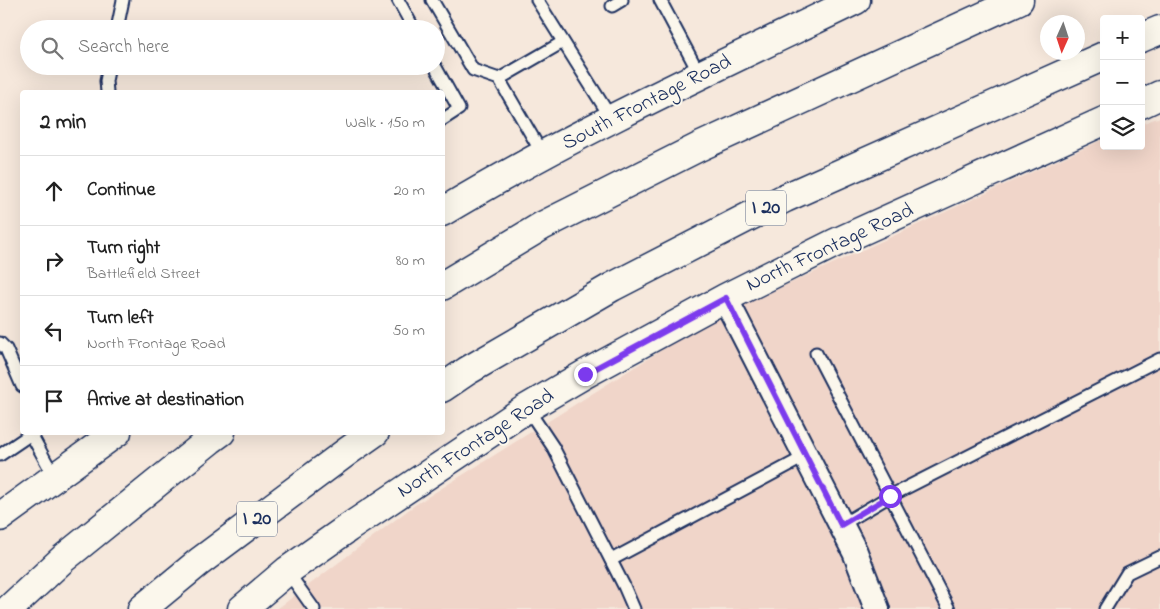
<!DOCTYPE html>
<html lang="en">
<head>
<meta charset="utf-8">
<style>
  :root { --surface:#fff; --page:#f6f6f6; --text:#222; --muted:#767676; --line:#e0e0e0 }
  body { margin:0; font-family:"Indie Flower",sans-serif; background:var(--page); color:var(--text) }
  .controls { position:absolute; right:15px; top:15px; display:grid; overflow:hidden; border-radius:5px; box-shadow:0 5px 20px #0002 }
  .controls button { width:45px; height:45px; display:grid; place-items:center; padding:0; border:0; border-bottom:1px solid var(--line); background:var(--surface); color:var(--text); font:25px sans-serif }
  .compass { position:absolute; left:1040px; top:15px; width:45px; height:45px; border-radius:50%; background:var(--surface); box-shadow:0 5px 20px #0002; rotate:183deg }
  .stop { position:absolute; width:15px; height:15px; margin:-11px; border:4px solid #7c3aed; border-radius:50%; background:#fff }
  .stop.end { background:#7c3aed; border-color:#fff; box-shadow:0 1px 5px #0008 }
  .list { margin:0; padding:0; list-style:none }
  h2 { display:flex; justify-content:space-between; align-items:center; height:65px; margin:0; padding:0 20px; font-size:21px }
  h2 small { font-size:16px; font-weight:400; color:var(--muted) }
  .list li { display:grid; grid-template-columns:32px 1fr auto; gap:15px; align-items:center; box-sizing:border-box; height:70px; padding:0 20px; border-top:1px solid var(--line) }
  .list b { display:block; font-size:19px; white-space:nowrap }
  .list p { margin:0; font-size:16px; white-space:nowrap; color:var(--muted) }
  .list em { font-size:16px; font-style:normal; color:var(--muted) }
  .icon { flex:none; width:28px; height:28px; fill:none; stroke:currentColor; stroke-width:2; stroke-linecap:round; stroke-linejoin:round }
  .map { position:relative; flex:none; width:1160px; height:609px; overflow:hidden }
  .search { position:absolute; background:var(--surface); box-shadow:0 5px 20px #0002; left:20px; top:20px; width:425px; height:55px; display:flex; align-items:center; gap:12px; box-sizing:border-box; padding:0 18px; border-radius:28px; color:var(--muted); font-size:19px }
  .panel { position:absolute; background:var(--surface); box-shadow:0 5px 20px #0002; left:20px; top:90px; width:425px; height:345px; border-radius:5px }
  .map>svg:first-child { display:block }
</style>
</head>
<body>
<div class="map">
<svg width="1160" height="609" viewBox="0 0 1160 609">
  <rect width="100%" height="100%" fill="#f6e8dc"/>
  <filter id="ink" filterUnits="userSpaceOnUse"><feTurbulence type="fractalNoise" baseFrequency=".02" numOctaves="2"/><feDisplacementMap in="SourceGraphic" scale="10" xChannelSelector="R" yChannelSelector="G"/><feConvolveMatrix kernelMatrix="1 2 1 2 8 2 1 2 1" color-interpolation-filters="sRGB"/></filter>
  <g filter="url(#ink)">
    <polygon fill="#f0d5c9" points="1160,117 1160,609 277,609 415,505 708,321 1104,139 1104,146 1141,146 1141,124"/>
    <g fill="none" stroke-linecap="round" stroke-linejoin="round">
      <defs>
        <g id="lane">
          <polyline points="398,0 414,29"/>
          <polyline points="432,0 473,70 499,79 543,155"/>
          <polyline points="537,0 611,118"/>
          <polyline points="660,0 700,75"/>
          <polyline points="612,6 622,0"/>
          <polyline points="117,29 123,0"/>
          <polyline points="435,66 459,109 442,120"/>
          <polyline points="499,79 563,42"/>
          <polyline points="107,92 106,81 109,66"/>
          <polyline points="0,343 6,349 22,386"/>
          <polyline points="816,353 949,609"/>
          <polyline points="527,408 553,447 624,586 634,609"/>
          <polyline points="0,455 31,434 55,478"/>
          <polyline points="841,525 890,496 1160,359"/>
          <polyline points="611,560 806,456"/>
          <polyline points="287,571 314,609"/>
          <polyline points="1105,609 1127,573 1160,557"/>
        </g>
        <polyline id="street" points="725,298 855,552 877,609"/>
        <g id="secondary">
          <polyline points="1141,104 1160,95"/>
          <path d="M442,212C575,132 717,67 856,0"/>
          <polyline points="0,517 117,432"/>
          <polyline points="242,609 287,571 348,528 527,408 585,374 725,298 835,243 1104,121"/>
        </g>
        <g id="highway">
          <polyline points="1141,38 1160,30"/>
          <polyline points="442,286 542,226 699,147 1019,0"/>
          <polyline points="442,388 467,371 612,287 785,198 1104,56"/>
          <polyline points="9,609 64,558 210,440 221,432"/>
          <polyline points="142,609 199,562 348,451 375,432"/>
        </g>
      </defs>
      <use href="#lane" stroke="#1b2f5e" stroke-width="15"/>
      <use href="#street" stroke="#1b2f5e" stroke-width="28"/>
      <use href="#secondary" stroke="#1b2f5e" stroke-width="31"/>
      <use href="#highway" stroke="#1b2f5e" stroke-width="31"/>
      <use href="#lane" stroke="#fbf7ec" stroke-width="11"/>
      <use href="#street" stroke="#fbf7ec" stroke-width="24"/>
      <use href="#secondary" stroke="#fbf7ec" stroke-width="28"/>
      <use href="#highway" stroke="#fbf7ec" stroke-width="28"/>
    </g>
  </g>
  <g fill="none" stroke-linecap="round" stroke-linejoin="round" filter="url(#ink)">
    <polyline stroke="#7c3aed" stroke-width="6" points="585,374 726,298 841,525 890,496"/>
  </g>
  <g text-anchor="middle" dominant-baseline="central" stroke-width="4" stroke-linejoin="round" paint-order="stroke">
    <g fill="#fbf7ec" stroke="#5e6b89" stroke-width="1">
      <rect x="746" y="190.5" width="40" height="35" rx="4"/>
      <rect x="237" y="501.5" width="40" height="35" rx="4"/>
    </g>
    <g font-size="20" font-weight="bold" fill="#1b2f5e">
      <text x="766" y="208">I 20</text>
      <text x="257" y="519">I 20</text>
    </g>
    <g font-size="21" fill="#1b2f5e" stroke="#fbf7ec">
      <text transform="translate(647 103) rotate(-27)">South Frontage Road</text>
      <text transform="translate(830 248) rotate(-25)">North Frontage Road</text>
      <text transform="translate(476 444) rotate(-33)">North Frontage Road</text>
    </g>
  </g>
</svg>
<div class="controls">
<button>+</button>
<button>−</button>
<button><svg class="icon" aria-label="layers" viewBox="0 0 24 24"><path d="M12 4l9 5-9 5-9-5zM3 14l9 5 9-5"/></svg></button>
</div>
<svg class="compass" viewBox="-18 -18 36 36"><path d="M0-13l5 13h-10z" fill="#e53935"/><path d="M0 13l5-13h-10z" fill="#767676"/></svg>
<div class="stop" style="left:890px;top:496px"></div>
<div class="stop end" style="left:585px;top:374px"></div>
<div class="search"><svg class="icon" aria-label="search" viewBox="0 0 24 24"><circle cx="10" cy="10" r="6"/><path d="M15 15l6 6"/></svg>Search here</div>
<section class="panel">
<h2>2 min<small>Walk · 150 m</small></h2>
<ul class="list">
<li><svg class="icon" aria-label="ahead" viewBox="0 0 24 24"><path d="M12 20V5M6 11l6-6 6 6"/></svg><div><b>Continue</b></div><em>20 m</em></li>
<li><svg class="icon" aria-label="right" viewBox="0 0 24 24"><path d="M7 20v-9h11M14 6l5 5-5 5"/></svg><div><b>Turn right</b><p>Battlefield Street</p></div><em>80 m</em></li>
<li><svg class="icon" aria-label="left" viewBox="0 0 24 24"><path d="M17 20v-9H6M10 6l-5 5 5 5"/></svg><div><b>Turn left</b><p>North Frontage Road</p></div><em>50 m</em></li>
<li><svg class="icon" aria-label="arrive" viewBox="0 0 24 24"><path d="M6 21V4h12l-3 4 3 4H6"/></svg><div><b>Arrive at destination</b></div></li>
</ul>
</section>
</div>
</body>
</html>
